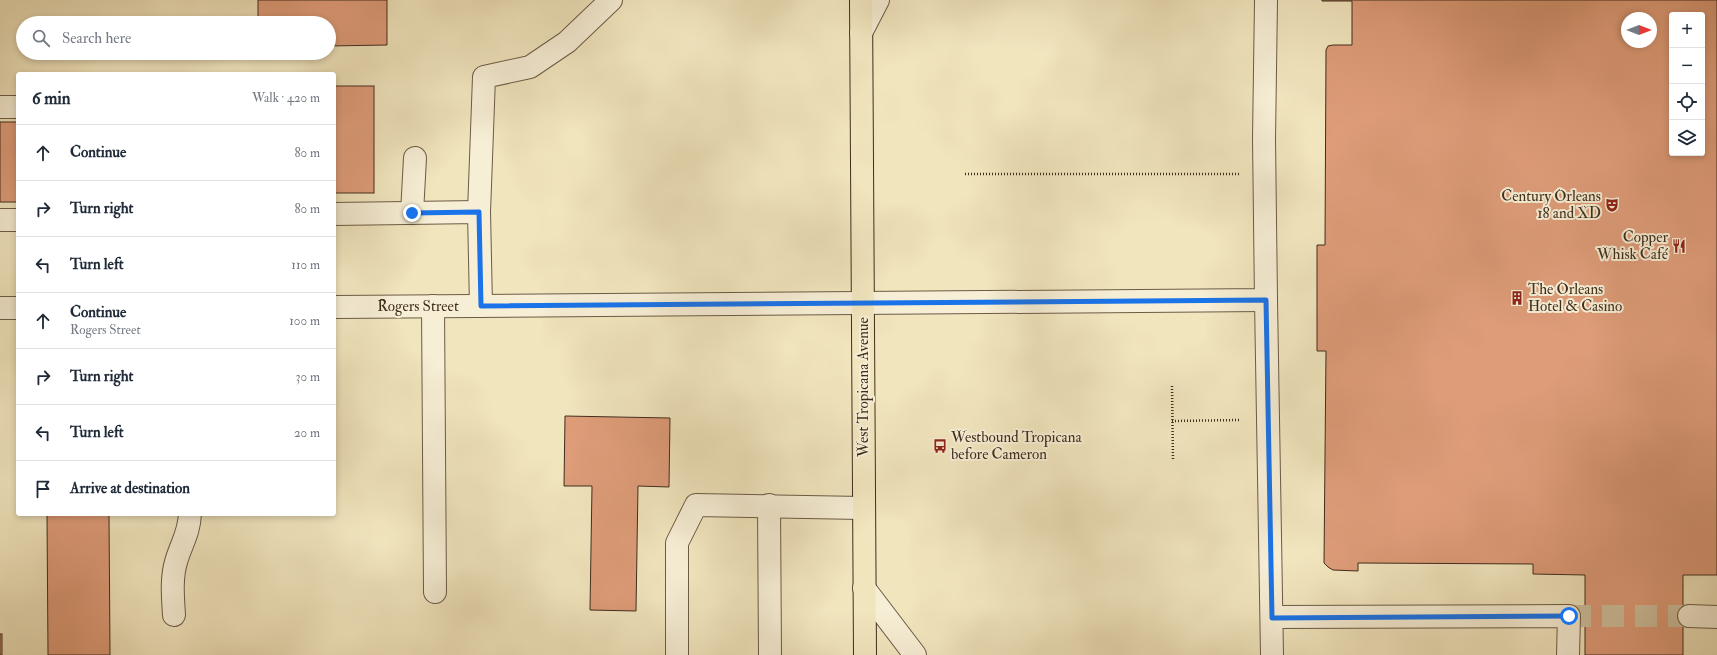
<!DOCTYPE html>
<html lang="en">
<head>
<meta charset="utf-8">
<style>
  :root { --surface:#fff; --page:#f2f2f3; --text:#1f2937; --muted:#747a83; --line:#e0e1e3 }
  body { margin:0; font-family:"IM FELL Double Pica",serif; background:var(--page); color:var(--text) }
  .controls { position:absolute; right:12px; top:12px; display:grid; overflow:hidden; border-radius:4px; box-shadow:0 2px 6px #0003 }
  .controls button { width:36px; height:36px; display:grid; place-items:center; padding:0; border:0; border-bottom:1px solid var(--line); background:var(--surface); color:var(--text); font:20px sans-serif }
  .compass { position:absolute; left:1621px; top:12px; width:36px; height:36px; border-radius:50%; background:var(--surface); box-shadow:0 2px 6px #0003; rotate:90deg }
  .stop { position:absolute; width:12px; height:12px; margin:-9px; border:3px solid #1a73e8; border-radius:50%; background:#fff }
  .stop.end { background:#1a73e8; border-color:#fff; box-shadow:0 1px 4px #0008 }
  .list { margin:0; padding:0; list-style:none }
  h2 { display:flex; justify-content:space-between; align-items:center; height:52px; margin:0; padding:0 16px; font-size:17px }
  h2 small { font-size:13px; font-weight:400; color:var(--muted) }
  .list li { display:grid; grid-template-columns:26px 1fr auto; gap:12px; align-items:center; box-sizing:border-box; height:56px; padding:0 16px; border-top:1px solid var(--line) }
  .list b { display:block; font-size:15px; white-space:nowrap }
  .list p { margin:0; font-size:13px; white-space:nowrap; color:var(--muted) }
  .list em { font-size:13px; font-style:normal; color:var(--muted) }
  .icon { flex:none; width:22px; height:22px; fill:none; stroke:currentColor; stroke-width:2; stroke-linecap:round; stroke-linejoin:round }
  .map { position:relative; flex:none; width:1717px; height:655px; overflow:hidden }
  .search { position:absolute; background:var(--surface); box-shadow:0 2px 6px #0003; left:16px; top:16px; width:320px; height:44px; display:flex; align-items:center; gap:10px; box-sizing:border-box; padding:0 14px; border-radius:22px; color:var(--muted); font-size:15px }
  .panel { position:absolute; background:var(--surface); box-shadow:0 2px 6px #0003; left:16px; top:72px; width:320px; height:444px; border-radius:4px }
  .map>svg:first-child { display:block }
</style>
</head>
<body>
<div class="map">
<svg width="1717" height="655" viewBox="0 0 1717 655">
  <rect width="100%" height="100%" fill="#f1e5be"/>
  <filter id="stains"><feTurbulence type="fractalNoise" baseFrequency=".005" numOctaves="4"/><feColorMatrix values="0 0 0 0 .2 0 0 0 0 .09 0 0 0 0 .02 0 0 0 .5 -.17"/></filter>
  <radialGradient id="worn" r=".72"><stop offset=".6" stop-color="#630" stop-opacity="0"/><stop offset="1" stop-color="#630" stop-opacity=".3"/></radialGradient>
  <g fill="#de9c79" stroke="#402d1d" fill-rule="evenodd">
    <polygon points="258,0 387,0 387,45 329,46 329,23 258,23"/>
    <path d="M1322,0H1717V575H1683V655H1585V575L1533,574V564L1358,563V571L1333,570L1328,567L1324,563L1326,351H1317V245H1325L1326,50L1328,46L1333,45H1352V1H1322ZM1672,15H1702V153H1672ZM1627,18H1651V42H1627Z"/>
    <rect x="334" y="86" width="40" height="107"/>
    <rect x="0" y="122" width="18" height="80"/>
    <polygon points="565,416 670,418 669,487 638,486 636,611 590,610 592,486 564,486"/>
    <polygon points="47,514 109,514 110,655 48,655"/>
    <rect x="0" y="634" width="2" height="21"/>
  </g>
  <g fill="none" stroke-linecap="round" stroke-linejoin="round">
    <polyline stroke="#cec09e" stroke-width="22" stroke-dasharray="22 11" stroke-linecap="butt" points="1569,616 1689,616"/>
    <defs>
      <g id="minor">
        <polyline points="861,33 878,0"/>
        <polyline points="0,107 18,107"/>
        <polyline points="479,212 484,77 530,67 567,42 611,0"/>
        <polyline points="412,213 415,158"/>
        <polyline points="334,214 479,212 481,306"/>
        <polyline points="0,220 18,220"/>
        <polyline points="1266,300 1272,655"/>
        <polyline points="433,306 435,592"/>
        <polyline points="334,307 1266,300 1264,139 1266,0"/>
        <polyline points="0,308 18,308"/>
        <polyline points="769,505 770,655"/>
        <polyline points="864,588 915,655"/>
        <path d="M174,615C173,598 171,579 176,562C181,544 189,534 190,514"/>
        <polyline points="1689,616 1717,617"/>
        <polyline points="1272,617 1569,616 1568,655"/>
        <polyline points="677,655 677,543 696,505 863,508"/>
      </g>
      <polyline id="major" points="861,0 865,655"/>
    </defs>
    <use href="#minor" stroke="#6c5b45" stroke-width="24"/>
    <use href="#major" stroke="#402d1d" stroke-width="24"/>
    <g stroke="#402d1d" stroke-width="2.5" stroke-dasharray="1 2" stroke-linecap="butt">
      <polyline points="965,174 1241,174"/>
      <polyline points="1172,386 1173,461"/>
      <polyline points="1172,421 1240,420"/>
    </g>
    <use href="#minor" stroke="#f6eed5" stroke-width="22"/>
    <use href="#major" stroke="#f1e5be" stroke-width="22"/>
  </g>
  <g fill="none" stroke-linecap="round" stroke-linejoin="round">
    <polyline stroke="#1a73e8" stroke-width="5" points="412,213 479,212 481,306 1266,300 1272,618 1569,616"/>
  </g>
  <defs>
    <symbol id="theatre-bare" viewBox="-9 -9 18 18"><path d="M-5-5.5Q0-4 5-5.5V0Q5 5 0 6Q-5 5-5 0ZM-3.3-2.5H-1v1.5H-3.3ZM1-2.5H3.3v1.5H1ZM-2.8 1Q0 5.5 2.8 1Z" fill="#8f2418" stroke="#f6eed5" stroke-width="2.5" paint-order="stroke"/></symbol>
    <symbol id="restaurant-bare" viewBox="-9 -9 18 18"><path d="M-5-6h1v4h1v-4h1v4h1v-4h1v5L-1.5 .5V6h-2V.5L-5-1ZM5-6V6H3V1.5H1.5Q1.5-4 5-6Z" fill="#8f2418" stroke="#f6eed5" stroke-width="2.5" paint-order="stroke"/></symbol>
    <symbol id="building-bare" viewBox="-9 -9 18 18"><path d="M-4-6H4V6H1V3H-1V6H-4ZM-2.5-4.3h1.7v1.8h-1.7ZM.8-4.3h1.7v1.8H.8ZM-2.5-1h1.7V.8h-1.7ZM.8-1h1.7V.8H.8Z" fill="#8f2418" stroke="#f6eed5" stroke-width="2.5" paint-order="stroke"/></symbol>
    <symbol id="bus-bare" viewBox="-9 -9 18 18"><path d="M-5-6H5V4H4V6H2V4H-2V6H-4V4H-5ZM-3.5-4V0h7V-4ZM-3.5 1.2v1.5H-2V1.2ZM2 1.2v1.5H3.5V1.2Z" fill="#8f2418" stroke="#f6eed5" stroke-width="2.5" paint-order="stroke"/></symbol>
  </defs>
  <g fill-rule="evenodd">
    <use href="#theatre-bare" x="1602" y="195" width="20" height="20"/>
    <use href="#restaurant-bare" x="1669" y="236" width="20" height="20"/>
    <use href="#building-bare" x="1507" y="288" width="20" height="20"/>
    <use href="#bus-bare" x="930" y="436" width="20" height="20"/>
  </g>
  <g text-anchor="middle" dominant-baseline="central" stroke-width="4" stroke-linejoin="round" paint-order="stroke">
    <g font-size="15" fill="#402d1d" stroke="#f6eed5" text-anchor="end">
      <text x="1601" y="196">Century Orleans<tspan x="1601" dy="17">18 and XD</tspan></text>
      <text x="1668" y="237">Copper<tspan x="1668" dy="17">Whisk Café</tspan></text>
      <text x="1528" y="289" text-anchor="start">The Orleans<tspan x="1528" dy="17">Hotel &amp; Casino</tspan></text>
      <text x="951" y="437" text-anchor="start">Westbound Tropicana<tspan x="951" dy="17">before Cameron</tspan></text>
    </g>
    <g font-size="15" fill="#402d1d" stroke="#f6eed5">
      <text x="418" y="306">Rogers Street</text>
      <text transform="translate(863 387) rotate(-90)">West Tropicana Avenue</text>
    </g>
  </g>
  <rect width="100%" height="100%" filter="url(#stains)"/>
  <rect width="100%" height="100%" fill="url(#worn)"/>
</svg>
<div class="controls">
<button>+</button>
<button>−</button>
<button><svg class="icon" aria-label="locate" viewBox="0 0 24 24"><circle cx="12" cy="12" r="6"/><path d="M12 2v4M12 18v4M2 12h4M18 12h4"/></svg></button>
<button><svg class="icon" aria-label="layers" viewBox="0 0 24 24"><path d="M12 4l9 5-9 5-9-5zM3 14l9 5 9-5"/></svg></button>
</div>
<svg class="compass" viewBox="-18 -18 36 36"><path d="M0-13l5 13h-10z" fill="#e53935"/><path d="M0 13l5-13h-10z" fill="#747a83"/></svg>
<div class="stop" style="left:1569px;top:616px"></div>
<div class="stop end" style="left:412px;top:213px"></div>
<div class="search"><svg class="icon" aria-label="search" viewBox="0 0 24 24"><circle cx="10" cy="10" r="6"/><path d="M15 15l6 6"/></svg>Search here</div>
<section class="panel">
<h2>6 min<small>Walk · 420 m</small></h2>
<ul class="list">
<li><svg class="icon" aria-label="ahead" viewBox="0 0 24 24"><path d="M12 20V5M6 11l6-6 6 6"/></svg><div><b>Continue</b></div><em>80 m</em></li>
<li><svg class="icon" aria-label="right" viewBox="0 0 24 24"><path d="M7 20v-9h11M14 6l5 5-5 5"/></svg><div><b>Turn right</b></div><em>80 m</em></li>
<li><svg class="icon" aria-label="left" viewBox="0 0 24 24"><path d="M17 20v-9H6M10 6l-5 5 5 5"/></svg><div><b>Turn left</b></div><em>110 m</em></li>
<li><svg class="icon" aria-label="ahead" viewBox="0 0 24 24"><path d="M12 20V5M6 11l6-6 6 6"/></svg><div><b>Continue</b><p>Rogers Street</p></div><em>100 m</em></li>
<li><svg class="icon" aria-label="right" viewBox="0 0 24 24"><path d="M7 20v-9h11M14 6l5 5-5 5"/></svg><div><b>Turn right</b></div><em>30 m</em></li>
<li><svg class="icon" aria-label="left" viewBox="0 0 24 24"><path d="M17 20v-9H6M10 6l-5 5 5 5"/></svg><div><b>Turn left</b></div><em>20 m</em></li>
<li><svg class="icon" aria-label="arrive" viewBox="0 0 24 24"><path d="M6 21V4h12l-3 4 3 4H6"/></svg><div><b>Arrive at destination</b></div></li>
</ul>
</section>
</div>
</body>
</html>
